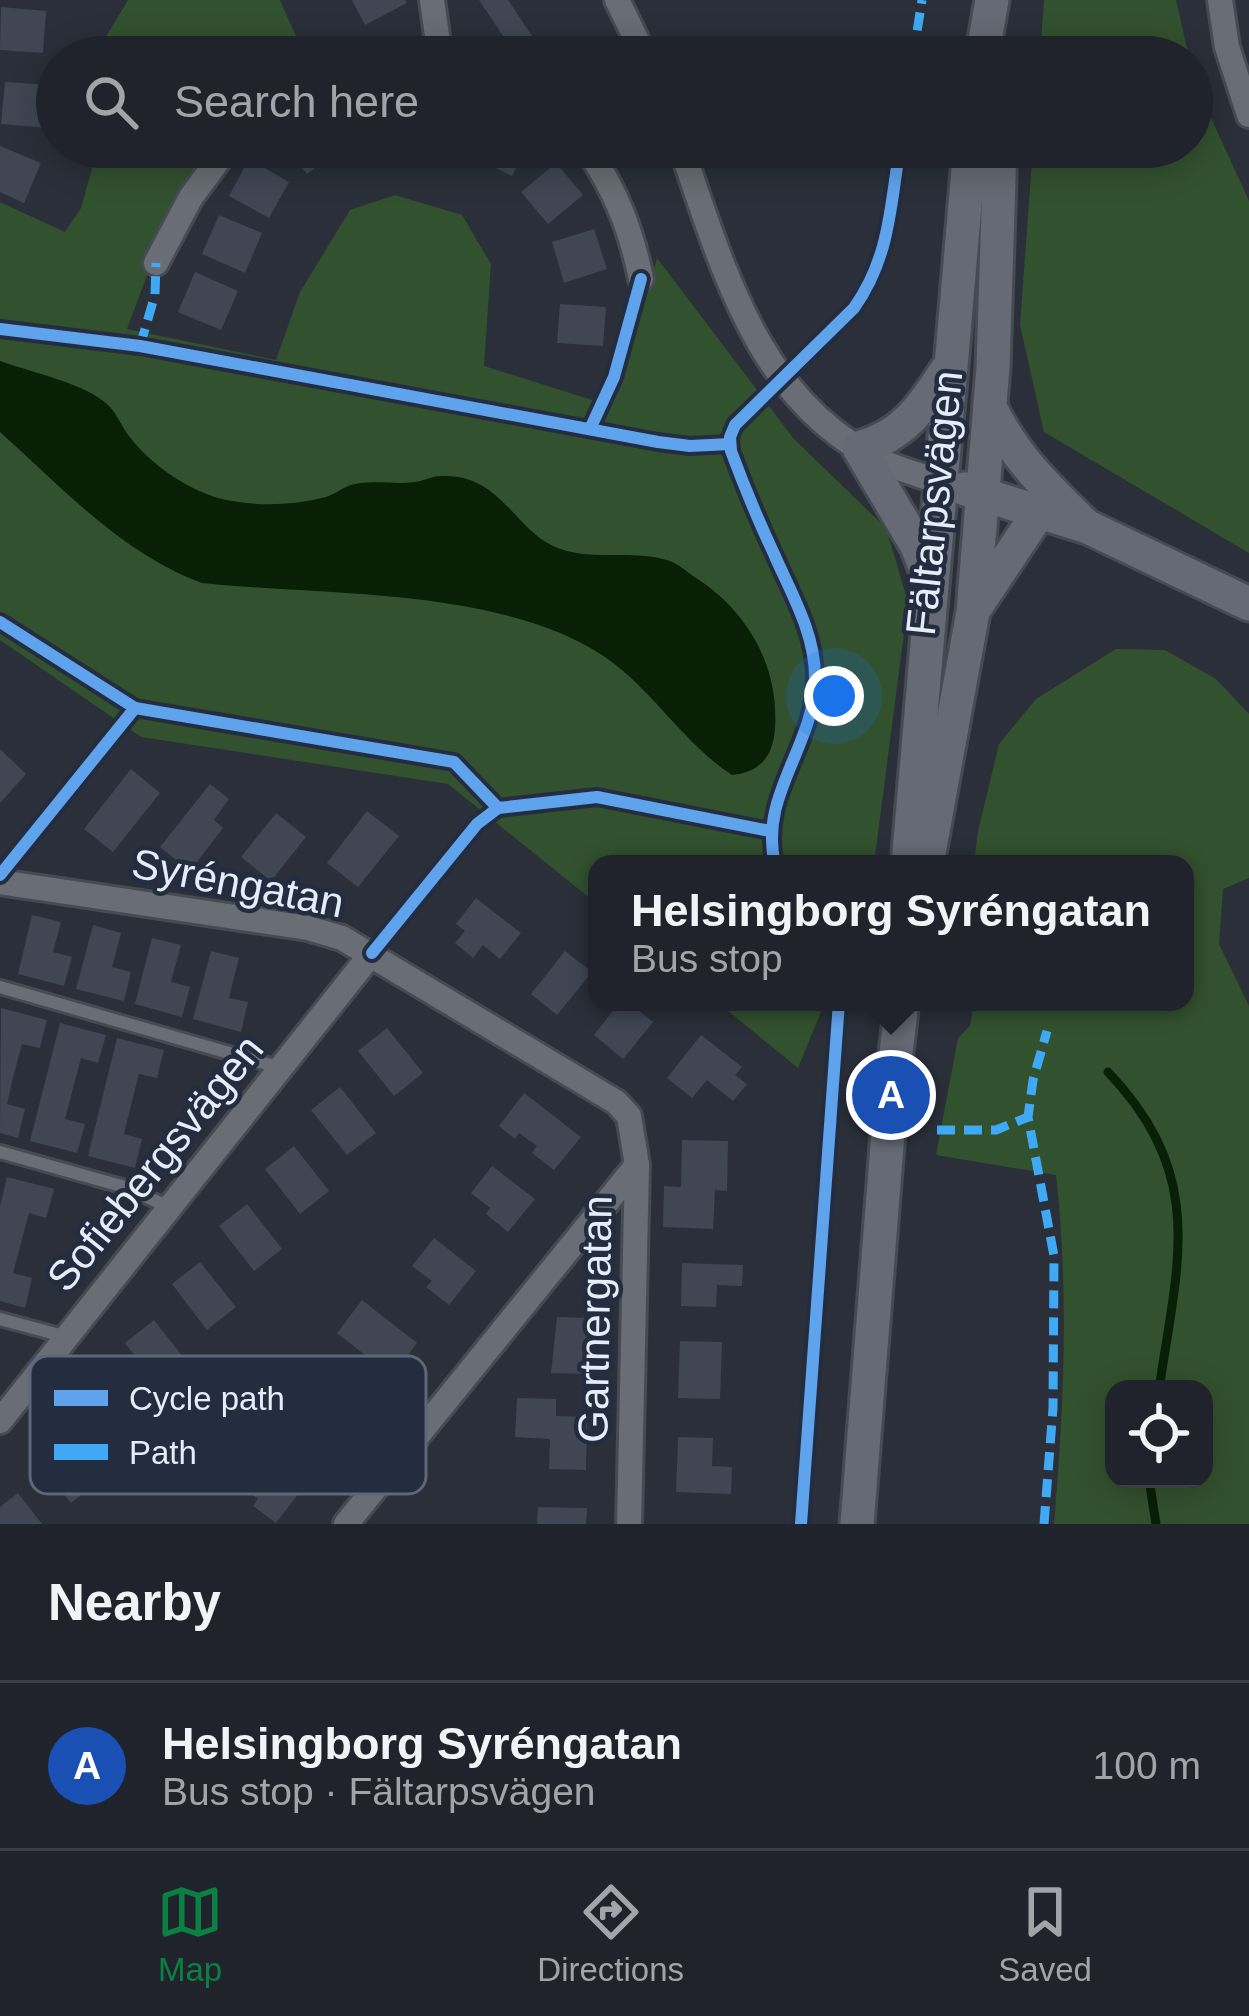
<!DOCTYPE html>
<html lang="en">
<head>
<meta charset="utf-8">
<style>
  :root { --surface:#20232b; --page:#2d2f37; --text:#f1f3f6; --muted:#a2a4a9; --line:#3d4047; --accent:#0b8043 }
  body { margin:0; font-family:Helvetica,sans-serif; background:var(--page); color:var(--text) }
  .controls { position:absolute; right:36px; bottom:36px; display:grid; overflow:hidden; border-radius:24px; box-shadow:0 6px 30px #0003 }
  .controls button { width:108px; height:108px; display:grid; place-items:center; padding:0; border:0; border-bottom:3px solid var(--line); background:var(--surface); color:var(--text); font:60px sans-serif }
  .you { position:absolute; left:834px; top:696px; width:42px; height:42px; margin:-30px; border:9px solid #fff; border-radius:50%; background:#1a73e8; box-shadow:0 0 0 18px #1a73e833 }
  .badge { display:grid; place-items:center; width:78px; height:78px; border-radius:50%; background:var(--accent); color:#fff; font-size:39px; font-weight:700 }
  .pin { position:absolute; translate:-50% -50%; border:6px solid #fff; box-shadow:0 3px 12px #0006 }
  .popup { position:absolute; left:588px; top:855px; width:606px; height:156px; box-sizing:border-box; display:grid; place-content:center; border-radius:24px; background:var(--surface); filter:drop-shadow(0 3px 9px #0005); font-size:39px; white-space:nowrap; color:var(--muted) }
  .popup b { font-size:45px; color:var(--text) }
  .popup::after { content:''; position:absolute; left:50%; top:100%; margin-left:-24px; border:24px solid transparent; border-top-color:var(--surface) }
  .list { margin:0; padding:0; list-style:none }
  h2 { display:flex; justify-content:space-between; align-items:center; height:156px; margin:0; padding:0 48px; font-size:51px }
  h2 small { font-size:39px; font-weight:400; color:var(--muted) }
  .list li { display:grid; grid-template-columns:78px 1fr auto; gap:36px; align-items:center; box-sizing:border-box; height:168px; padding:0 48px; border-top:3px solid var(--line) }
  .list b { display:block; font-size:45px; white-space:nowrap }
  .list p { margin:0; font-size:39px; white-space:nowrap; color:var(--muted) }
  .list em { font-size:39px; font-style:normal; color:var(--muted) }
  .icon { flex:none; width:66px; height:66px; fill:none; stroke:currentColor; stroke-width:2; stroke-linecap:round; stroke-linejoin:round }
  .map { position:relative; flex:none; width:1249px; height:1524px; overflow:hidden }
  .search { position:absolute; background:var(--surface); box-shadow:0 6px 30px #0003; left:36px; right:36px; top:36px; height:132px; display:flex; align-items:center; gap:30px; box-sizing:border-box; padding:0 42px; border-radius:66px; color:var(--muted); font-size:45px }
  .sheet { height:324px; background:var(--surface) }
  nav { display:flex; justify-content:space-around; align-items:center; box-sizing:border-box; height:168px; border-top:3px solid var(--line); background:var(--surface); font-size:33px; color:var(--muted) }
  nav a { display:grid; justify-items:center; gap:6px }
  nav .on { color:var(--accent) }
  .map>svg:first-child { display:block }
</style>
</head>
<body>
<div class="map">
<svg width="1249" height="1524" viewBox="0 0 1249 1524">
  <rect width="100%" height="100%" fill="#2a2f39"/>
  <g fill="#32512e" fill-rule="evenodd">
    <polygon points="128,0 280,0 305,57 104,57 107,35"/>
    <polygon points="1044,0 1176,0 1189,57 1040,57"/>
    <polygon points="1192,68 1196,85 1249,201 1249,553 1044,432 1020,325 1033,147 1192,147"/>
    <polygon points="98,147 212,147 167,222 127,329 276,360 300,292 350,210 395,195 462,215 491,264 484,366 592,400 631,349 657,258 794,439 886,528 908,602 874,864 597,864 597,904 448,784 141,737 0,640 0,202 65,232 81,208"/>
    <path d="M1116,649L1165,650L1216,679L1249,714V878L1223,889L1219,944L1249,1006V1524H1054C1064,1406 1069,1292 1056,1175L936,1155L958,1038L970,1026L974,1002H1185V864H974L978,831L999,744L1036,699ZM1114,1389H1204V1479H1114Z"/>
    <polygon points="717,1002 825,1002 798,1068"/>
  </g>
  <path fill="#072006" d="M0,361C30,372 88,384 109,406C117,414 122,427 129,436C150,464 185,488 218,498C254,507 290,506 326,497C335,494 342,488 351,485C371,479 394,485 415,482C423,481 432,476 441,476C499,473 513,527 553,546C589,563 633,548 670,561C678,564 686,571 693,576C746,609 779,664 775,728C773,757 760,772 732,775C683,743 653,690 605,657C502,587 323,596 202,583C123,554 62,488 0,432Z"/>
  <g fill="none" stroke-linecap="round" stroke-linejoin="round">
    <g stroke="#072006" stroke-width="9">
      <path d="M1108,1072C1207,1176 1178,1261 1159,1389"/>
      <polyline points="1149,1479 1156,1524"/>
    </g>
  </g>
  <g fill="#414654">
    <polygon points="352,0 405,0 407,3 365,25"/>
    <polygon points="479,0 508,0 546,57 517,57"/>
    <polygon points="1,7 46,11 43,53 0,50"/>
    <polygon points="5,82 51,85 47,128 1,124"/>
    <polygon points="0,146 41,163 24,203 0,192"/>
    <polygon points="286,147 342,147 307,174"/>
    <polygon points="479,147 527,147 512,176 474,157"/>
    <polygon points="249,159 289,182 269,218 229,196"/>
    <polygon points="556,163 583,195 548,224 521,192"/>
    <polygon points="219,215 262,233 245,273 202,254"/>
    <polygon points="594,229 607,269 564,283 552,242"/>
    <polygon points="195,272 238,291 221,330 178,312"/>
    <polygon points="560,304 606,307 603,346 557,343"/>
    <polygon points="0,749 26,774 0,803"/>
    <polygon points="131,769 160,793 113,852 84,829"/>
    <polygon points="210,784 229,799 214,820 223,828 190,871 160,847"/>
    <polygon points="367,811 399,836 358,887 327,863"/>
    <polygon points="276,813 306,837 271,881 241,857"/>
    <polygon points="476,898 521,933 500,959 483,945 473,958 455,943 465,931 456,924"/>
    <polygon points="32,915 61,922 53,952 72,957 64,986 18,974"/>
    <polygon points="93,925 121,933 112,967 131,972 124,1001 76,989"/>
    <polygon points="152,938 181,945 171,982 190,987 182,1017 135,1004"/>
    <polygon points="211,951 239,958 229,998 248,1002 241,1032 193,1019"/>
    <polygon points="565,951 592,972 557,1015 531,994"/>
    <polygon points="620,1002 628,1002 653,1022 623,1059 594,1035"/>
    <polygon points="1,1008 47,1020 40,1048 22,1044 14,1074 7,1104 25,1109 18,1138 0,1133"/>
    <polygon points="60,1023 106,1035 98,1063 81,1058 65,1119 85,1124 77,1153 30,1141"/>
    <polygon points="387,1028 423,1073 394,1096 358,1051"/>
    <polygon points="701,1035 742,1067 735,1075 747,1084 733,1101 707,1080 692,1098 667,1078"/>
    <polygon points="117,1038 164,1050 157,1078 139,1074 131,1105 124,1134 142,1139 135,1168 88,1156"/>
    <polygon points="340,1087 376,1133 347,1155 311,1110"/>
    <polygon points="524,1093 581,1137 554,1170 532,1153 537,1146 519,1133 515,1139 499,1126"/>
    <polygon points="682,1140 728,1141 727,1191 715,1190 713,1229 663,1227 664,1186 681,1187"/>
    <polygon points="294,1146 329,1191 300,1214 265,1169"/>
    <polygon points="492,1166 535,1199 508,1232 486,1214 490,1208 471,1193"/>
    <polygon points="7,1177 54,1189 46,1218 29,1213 13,1273 32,1278 25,1308 0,1301 0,1206"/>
    <polygon points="247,1204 282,1249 254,1271 219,1226"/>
    <polygon points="434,1238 476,1271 449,1305 426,1287 432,1281 412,1266"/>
    <polygon points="200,1262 236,1307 207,1330 172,1284"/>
    <polygon points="682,1263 743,1265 742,1286 717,1285 716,1307 681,1306"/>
    <polygon points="362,1300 417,1343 392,1376 337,1333"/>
    <polygon points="557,1317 590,1318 589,1374 551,1373"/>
    <polygon points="154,1320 190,1366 161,1389 125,1343"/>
    <polygon points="680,1341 722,1342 720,1399 678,1398"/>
    <polygon points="304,1374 360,1417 334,1451 311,1433 316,1427 283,1401"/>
    <polygon points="111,1376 147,1422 117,1445 82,1400"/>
    <polygon points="517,1398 556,1399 556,1416 587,1417 586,1470 549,1469 550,1439 515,1437"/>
    <polygon points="64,1436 99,1481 71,1503 35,1458"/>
    <polygon points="678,1437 713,1438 712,1466 732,1467 731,1494 676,1492"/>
    <polygon points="260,1457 302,1489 276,1523 253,1506 258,1499 238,1484"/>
    <polygon points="18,1493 42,1524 0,1524 0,1507"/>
    <polygon points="538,1507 587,1508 586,1524 537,1524"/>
  </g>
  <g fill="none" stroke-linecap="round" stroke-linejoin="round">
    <defs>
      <g id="lane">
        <polyline points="0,987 281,1068"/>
        <polyline points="0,1152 125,1187 169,1207"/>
        <polyline points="0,1319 67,1337"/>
      </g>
      <g id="street">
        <polyline points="432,0 440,57"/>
        <polyline points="617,0 645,57"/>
        <polyline points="1220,0 1227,47 1249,115"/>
        <path d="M586,147C615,189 631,229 641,279"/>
        <path d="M681,147C723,268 759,407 888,464C905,471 923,476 940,482"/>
        <polyline points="156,263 191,197 228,147"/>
        <polyline points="0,882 308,928 342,938 616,1102 629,1116 637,1165 629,1524"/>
        <polyline points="0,1421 372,953"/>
        <polyline points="346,1524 637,1165"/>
      </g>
      <g id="secondary">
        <polyline points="982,57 992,0"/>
        <path d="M991,409C1014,456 1045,486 1082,522"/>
        <polyline points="965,489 1088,527 1249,604"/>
        <path d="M928,575L917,546L859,448C903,436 922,408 946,371"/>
        <polyline points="977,605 1039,512"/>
        <polyline points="908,864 970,147"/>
        <polyline points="927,864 973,612 993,367 1000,147"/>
        <polyline points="857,1524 891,1095 902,1002"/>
      </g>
    </defs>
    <use href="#lane" stroke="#464a53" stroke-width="18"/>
    <use href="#street" stroke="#464a53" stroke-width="30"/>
    <use href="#secondary" stroke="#464a53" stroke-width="39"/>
    <use href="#lane" stroke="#696d75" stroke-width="12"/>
    <use href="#street" stroke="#696d75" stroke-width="24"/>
    <use href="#secondary" stroke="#666a74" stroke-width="33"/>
    <g stroke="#3fa9f5" stroke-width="9" stroke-dasharray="18 9" stroke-linecap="butt">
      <polyline points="913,57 922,0"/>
      <polyline points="140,346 155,295 156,263"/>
      <polyline points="937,1130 996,1130 1028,1117"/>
      <polyline points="1044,1524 1053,1408 1054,1256 1028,1117 1033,1080 1047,1031"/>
    </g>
    <defs>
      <g id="cycleway">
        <polyline points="0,329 140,346 658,442 690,446 730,444"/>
        <polyline points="590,429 614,377 641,279"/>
        <polyline points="0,622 135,708 454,762 498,808 477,824 372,953"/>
        <polyline points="498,808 597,797 770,831"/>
        <path d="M775,864C758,795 816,745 815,677C815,633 791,593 774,554C758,520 744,486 731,451L730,437L735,425L854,308C890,257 890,207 900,147"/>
        <polyline points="0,875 135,708"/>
        <polyline points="801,1524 839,1002"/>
      </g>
    </defs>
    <use href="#cycleway" stroke="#242c3f" stroke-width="20"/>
    <use href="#cycleway" stroke="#60a3ed" stroke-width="12"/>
  </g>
  <g text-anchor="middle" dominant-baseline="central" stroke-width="9" stroke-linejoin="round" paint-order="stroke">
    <g font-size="42" fill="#e7ecf9" stroke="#242c3f">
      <text transform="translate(934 503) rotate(-84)">Fältarpsvägen</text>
      <text transform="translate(238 883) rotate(11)">Syréngatan</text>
      <text transform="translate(155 1163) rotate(-51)">Sofiebergsvägen</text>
      <text transform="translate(595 1319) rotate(-89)">Gartnergatan</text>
    </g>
  </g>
  <rect x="30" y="1356" width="396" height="138" rx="18" fill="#242c3f" stroke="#5e6677" stroke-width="3"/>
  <rect x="54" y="1390" width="54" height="16" fill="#60a3ed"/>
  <rect x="54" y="1444" width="54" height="16" fill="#3fa9f5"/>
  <g font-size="33" fill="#e7ecf9">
    <text x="129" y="1410">Cycle path</text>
    <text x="129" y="1464">Path</text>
  </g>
</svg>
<div class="controls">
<button><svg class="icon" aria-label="locate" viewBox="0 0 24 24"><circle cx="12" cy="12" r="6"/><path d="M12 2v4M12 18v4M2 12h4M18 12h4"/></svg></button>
</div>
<div class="you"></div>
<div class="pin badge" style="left:891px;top:1095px;background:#1a4fb4">A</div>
<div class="popup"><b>Helsingborg Syréngatan</b>Bus stop</div>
<div class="search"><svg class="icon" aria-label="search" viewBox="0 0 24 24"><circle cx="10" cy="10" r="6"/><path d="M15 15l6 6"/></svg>Search here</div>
</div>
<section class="sheet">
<h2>Nearby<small></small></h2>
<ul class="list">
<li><span class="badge" style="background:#1a4fb4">A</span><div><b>Helsingborg Syréngatan</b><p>Bus stop · Fältarpsvägen</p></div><em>100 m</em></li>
</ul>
</section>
<nav>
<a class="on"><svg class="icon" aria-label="map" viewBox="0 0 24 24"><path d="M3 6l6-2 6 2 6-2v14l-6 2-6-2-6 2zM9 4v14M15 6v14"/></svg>Map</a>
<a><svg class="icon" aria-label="directions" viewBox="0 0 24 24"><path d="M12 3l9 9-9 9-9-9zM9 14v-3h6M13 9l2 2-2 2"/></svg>Directions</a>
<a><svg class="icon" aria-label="saved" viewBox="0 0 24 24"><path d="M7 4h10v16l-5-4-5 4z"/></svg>Saved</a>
</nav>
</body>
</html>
